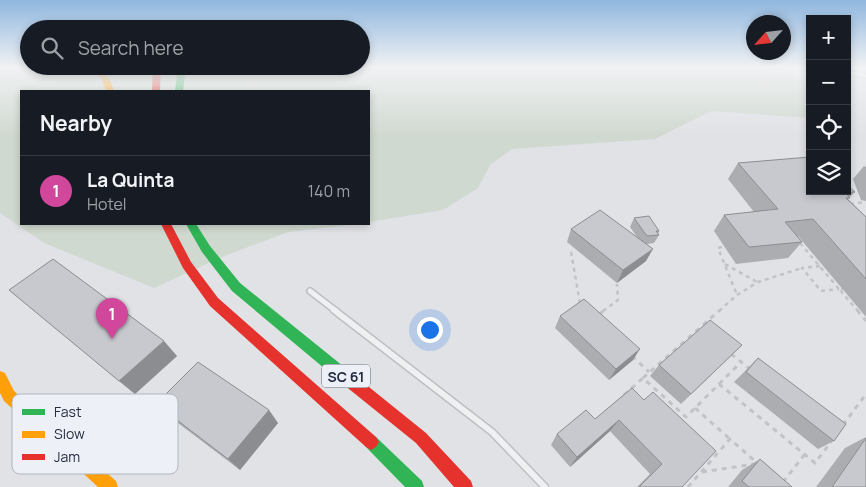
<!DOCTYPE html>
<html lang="en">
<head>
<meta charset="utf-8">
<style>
  :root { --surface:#171b24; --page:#242831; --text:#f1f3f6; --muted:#9ea1a6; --line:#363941; --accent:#0f766e }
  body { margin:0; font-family:Manrope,sans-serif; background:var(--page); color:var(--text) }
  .controls { position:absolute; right:15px; top:15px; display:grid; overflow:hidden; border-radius:0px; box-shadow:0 2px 8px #0003 }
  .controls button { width:45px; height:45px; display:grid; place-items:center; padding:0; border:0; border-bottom:1px solid var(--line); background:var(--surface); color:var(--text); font:25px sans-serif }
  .compass { position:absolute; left:746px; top:15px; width:45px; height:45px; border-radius:50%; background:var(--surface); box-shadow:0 2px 8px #0003; rotate:243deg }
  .you { position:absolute; left:429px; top:329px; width:18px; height:18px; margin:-12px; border:4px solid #fff; border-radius:50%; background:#1a73e8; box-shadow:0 0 0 8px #1a73e833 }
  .badge { display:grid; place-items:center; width:32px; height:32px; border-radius:50%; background:var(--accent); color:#fff; font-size:16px; font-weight:700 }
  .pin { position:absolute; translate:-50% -41px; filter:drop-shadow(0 1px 2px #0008) }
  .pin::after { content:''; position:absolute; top:26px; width:18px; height:15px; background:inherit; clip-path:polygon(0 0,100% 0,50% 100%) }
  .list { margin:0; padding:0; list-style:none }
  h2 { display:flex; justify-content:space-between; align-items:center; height:65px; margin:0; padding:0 20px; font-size:21px }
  h2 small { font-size:16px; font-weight:400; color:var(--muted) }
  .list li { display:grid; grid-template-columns:32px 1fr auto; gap:15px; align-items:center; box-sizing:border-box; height:70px; padding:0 20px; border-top:1px solid var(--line) }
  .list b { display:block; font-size:19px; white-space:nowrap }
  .list p { margin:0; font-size:16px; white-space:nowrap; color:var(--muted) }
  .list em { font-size:16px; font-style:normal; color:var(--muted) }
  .icon { flex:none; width:28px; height:28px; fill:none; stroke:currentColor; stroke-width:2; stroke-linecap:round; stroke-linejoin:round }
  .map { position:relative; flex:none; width:866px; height:487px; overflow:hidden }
  .search { position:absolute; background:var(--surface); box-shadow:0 2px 8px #0003; left:20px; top:20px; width:350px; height:55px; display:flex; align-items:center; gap:12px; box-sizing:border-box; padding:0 18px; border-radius:28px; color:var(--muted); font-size:19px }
  .panel { position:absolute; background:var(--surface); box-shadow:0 2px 8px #0003; left:20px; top:90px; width:350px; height:135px; border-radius:0px }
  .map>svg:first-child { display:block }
</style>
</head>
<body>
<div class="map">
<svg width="866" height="487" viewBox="0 0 866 487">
  <rect width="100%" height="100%" fill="#e0e2e6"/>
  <polygon fill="#d0d9d0" points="0,67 777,67 810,85 810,118 711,111 655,139 512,149 490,165 478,188 443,210 369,222 369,91 21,91 21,224 358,224 288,232 222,257 154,288 44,243 0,213"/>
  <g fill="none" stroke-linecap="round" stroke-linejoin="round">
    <defs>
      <polyline id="lane-far1" points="310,291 336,311"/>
      <polyline id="lane" points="334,310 492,432 545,487"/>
      <polygon id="street" points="847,70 866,74 866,78 847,74"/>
    </defs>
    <use href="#lane-far1" stroke="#bdbfc4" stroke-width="8"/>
    <use href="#lane" stroke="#bdbfc4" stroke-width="9"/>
    <use href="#street" stroke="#bdbfc4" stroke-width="2"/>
    <g stroke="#c2c3c8" stroke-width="2.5" stroke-dasharray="4 4" stroke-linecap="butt">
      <polyline points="850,204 866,202"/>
      <polyline points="800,243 839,289"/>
      <polyline points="722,247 718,248 737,295"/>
      <polyline points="571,252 580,303"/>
      <polyline points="725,264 757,282"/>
      <polyline points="820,266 802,268 821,291 839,289"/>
      <polyline points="845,289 839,289 858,311"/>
      <polyline points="603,311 618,300 617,284"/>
      <polyline points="719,311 737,295 758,282 802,268"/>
    </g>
    <g stroke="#c2c3c8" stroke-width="3" stroke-dasharray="5 5" stroke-linecap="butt">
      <polyline points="857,310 866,321"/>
      <polyline points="599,314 605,310"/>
      <polyline points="731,354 750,369"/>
      <polyline points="632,356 649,372"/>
      <polyline points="643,378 720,310"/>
      <polyline points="719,384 741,362"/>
      <polyline points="624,395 643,378 686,417 719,384 815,463 831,442"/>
      <polyline points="695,408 730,439"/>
      <polyline points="843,425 866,394"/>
      <polyline points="702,472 754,464"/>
      <polyline points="783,482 805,454"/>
      <polyline points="688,487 730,439 756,462"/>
    </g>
    <use href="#lane-far1" stroke="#eff0f2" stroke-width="5"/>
    <use href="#lane" stroke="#eff0f2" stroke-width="6"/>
    <use href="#street" fill="#eff0f2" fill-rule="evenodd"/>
    <g fill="#30b455" fill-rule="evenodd">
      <polygon points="178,67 186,67 183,91 175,91"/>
      <polygon points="186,224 196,224 210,246 240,283 359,379 361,384 359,389 354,391 349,389 232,291 202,252"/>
      <polygon points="371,434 376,437 422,481 424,487 405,487 366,447 363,442 366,437"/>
    </g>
    <g fill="#ff9f0a" fill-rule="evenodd">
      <polygon points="92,67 100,67 110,80 114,91 106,91 102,80"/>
      <polygon points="0,371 5,373 14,391 116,481 118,487 98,487 4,401 0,393"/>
    </g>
    <g fill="#e5322d" fill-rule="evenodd">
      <polygon points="153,67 161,67 160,91 152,91"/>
      <polygon points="161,224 171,224 191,262 218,298 376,437 379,442 376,447 371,450 366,447 210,306 183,268"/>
      <polygon points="354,377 359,379 426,433 471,481 473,487 454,487 416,443 349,389 347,384 349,379"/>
    </g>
  </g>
  <g fill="#abadb1">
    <polygon points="738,163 855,192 848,199 866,217 866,317 798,236 797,236 802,242 788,258 736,264 714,231 724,215 754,212 728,179"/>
    <polygon points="864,166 866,167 866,201 861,200 853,179"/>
    <polygon points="634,218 659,231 658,234 659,235 654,243 647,244 646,261 617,283 567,242 571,229 637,237 630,227"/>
    <polygon points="9,290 177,356 135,394"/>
    <polygon points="560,316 633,360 609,380 555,328"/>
    <polygon points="742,345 681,404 650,376 659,365"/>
    <polygon points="758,358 834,441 818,449 734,382"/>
    <polygon points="632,388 682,487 637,487 650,474 610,431 570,467 551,445 557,434 595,419"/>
    <polygon points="156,404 278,423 240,470 170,417"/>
    <polygon points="866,437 866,487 816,487 845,448"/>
    <polygon points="760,459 792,487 728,487 742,470"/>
  </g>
  <g fill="#8b8d90">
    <polygon points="653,249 646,261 617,283 623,270"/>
    <polygon points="164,341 177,356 135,394 119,381"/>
    <polygon points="640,349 633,360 609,380 616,369"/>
    <polygon points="269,410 278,423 240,470 228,459"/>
    <polygon points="619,420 610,431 570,467 577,457"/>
  </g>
  <g fill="#c7c9ce" stroke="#8b8d90">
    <polygon points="810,157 810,191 847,191 847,185 855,192 845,192 850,198 846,198 866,217 866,279 813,219 785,222 802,242 749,247 724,215 778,209 738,163"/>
    <polygon points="600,210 653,249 623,270 571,229"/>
    <polygon points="649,216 659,231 656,231 659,235 647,236 634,218"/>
    <polygon points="53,259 164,341 119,381 9,290"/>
    <polygon points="584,299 640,349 616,369 560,316"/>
    <polygon points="710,320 742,345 691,394 659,365"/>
    <polygon points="758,358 846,424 834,441 746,372"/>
    <polygon points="198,362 269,410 228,459 156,404"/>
    <polygon points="632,388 644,400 653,392 716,451 682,487 639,487 662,464 619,420 577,457 557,434 586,410 595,419"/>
    <polygon points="866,438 866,487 832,487"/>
    <polygon points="760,459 792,487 749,487 742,481"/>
  </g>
  <linearGradient id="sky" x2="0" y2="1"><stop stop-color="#90b7df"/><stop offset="0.5" stop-color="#f1f2f4"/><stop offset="1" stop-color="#f1f2f4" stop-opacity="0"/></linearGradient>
  <rect width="866" height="135" fill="url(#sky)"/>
  <g text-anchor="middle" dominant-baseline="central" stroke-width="4" stroke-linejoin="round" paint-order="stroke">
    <rect fill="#edf0f6" stroke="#626877" stroke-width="1" x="322" y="364.5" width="48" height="23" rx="4"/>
    <g font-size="14" font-weight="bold" fill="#262d40">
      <text x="346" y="376">SC 61</text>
    </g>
  </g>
  <rect x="12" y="394" width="166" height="80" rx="8" fill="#edf0f6" stroke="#b1b6bf" stroke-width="1"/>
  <rect x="22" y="409" width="23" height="6" fill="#30b455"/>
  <rect x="22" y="431" width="23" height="7" fill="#ff9f0a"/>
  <rect x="22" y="454" width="23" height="6" fill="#e5322d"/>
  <g font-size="14" fill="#262d40">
    <text x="54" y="417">Fast</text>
    <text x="54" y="439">Slow</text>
    <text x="54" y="462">Jam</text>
  </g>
</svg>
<div class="controls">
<button>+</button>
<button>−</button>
<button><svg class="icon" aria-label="locate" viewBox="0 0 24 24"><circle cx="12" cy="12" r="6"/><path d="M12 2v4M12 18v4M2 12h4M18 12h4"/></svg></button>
<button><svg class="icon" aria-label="layers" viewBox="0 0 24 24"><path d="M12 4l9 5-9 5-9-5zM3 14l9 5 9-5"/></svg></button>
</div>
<svg class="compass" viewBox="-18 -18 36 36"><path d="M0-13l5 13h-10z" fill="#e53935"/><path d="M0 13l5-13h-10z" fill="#9ea1a6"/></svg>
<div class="you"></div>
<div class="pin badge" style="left:112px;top:339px;background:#d1479c">1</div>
<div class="search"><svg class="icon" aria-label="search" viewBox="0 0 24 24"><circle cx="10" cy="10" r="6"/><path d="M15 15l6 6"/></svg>Search here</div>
<section class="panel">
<h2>Nearby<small></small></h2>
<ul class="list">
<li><span class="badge" style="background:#d1479c">1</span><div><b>La Quinta</b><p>Hotel</p></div><em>140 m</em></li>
</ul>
</section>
</div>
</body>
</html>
